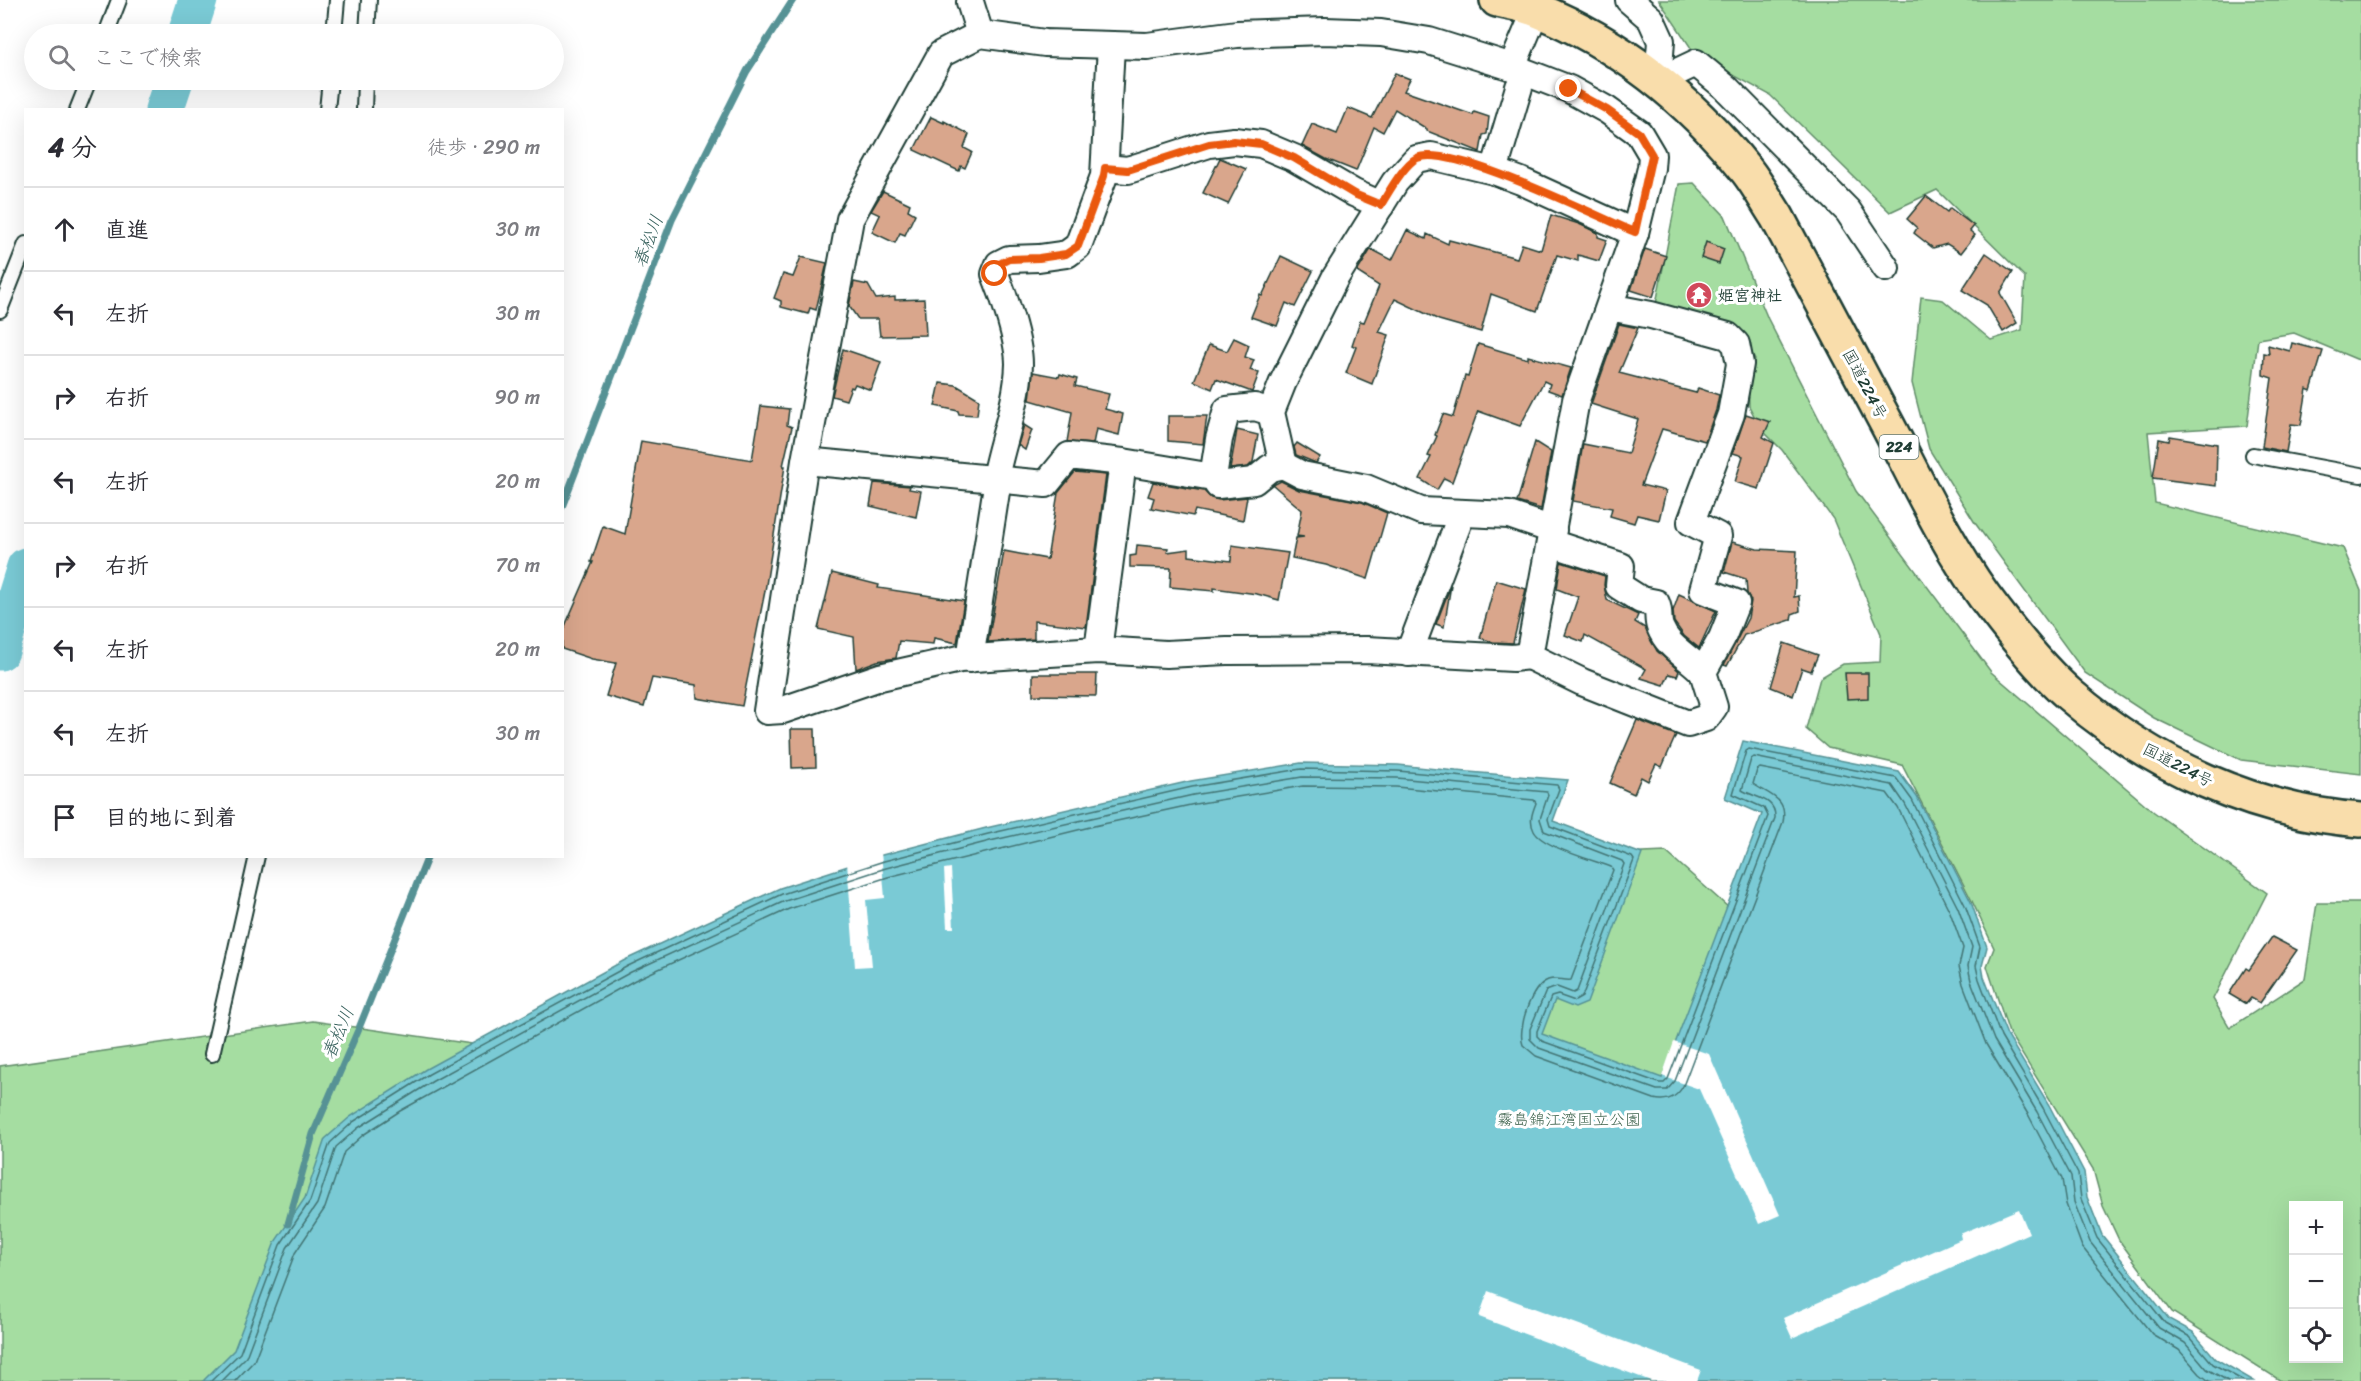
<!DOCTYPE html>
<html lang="ja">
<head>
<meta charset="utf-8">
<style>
  :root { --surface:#fff; --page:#f7f7f7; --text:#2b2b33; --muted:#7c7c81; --line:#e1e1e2 }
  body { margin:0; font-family:Sriracha,"Klee One",sans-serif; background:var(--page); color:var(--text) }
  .controls { position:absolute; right:18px; bottom:18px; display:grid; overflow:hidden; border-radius:0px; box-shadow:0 6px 24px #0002 }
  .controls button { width:54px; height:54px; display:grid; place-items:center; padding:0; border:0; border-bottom:2px solid var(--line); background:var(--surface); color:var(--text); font:30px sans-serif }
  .stop { position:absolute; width:18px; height:18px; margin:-14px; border:4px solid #ea580c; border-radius:50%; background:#fff }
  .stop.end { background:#ea580c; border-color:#fff; box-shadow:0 2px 6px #0008 }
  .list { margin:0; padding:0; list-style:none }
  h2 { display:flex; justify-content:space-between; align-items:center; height:78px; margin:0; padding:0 24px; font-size:26px }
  h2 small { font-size:20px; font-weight:400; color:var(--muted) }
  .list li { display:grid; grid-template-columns:39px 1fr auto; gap:18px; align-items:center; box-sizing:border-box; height:84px; padding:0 24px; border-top:2px solid var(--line) }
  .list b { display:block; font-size:22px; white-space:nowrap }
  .list em { font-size:20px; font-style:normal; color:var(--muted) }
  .icon { flex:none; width:33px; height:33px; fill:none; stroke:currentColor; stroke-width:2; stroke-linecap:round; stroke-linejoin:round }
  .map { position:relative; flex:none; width:2361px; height:1381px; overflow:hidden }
  .search { position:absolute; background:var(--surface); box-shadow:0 6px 24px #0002; left:24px; top:24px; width:540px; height:66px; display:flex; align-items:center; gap:15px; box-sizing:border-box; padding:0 21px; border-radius:33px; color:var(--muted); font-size:22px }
  .panel { position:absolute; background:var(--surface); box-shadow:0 6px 24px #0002; left:24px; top:108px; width:540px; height:750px; border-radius:0px }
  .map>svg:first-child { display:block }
</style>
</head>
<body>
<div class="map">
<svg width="2361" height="1381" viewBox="0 0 2361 1381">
  <rect width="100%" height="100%" fill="#fff"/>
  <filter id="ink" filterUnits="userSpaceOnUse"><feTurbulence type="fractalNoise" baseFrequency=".0167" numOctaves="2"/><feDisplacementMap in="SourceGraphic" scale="12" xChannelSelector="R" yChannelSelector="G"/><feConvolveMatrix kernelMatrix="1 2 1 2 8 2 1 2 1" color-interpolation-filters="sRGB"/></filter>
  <g filter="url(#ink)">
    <g fill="#a5dda1" stroke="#628d6a" stroke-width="1.5" fill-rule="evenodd">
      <polygon points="1659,0 2361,0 2361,361 2294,333 2258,339 2247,426 2148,432 2155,503 2343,548 2361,591 2361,774 2241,760 2154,718 2085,673 1975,523 1929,449 1912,383 1921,297 1943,300 1991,340 2022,330 2025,277 1937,190 1890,212 1770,95 1695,54"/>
      <path d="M1694,183L1725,216L1768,319L1856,491L1991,672L2154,812L2267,893L2213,999L2230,1028L2305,979L2317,903H2361V1381H2281L2172,1312L2119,1240L2103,1206L2093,1169L2009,1033L1987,966L1994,948L1972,901L1902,765L1828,748L1806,729L1820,678L1843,664L1880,662L1881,634L1833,519L1782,450L1761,429L1749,406L1748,379L1755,359L1741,333L1656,304L1679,184ZM2294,1206H2338V1358H2294Z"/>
      <polygon points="1666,852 2040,1184 2162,1381 0,1381 0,1066 313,1021 720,1080 1183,873"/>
    </g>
    <polygon fill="#7acad5" stroke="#569295" stroke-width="1.5" points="1743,741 1899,772 1917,797 1971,902 1987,947 1982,966 1984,977 2007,1035 2049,1105 2084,1172 2087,1197 2102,1235 2169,1319 2193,1332 2216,1359 2254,1381 203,1381 234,1350 275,1242 305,1198 325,1139 350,1117 426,1069 625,960 780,888 882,855 986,828 1191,781 1301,763 1398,765 1456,771 1568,780 1553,821 1642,854 1587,1003 1575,1008 1555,1000 1542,1034 1662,1078 1762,814 1725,798"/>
    <g fill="#fff">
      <polygon points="881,852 885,898 866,900 872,966 855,967 847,862"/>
      <polygon points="951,868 954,928 947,928 944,869"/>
      <polygon points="1674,1042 1709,1054 1780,1215 1759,1224 1699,1089 1662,1076"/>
      <polygon points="2019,1209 2029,1233 1792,1338 1783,1318 1961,1239 1960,1234"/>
      <polygon points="1488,1291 1701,1370 1697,1381 1651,1381 1479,1317"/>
    </g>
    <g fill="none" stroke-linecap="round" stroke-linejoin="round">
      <g stroke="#437574" stroke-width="1.5">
        <polyline points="211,1381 240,1353 280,1245 310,1201 330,1143 353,1122 429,1074 628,966 782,894 884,861 988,834 1192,787 1301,769 1398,771 1557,785 1559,789 1548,819 1550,826 1632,857 1634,860 1582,997 1575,1001 1558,995 1551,997 1537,1031 1537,1036 1542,1041 1659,1083 1664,1083 1668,1079 1768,816 1764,808 1733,794 1746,751 1749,749 1896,778 1912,800 1965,905 1980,947 1976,966 1979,979 2001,1037 2043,1108 2078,1174 2081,1199 2097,1238 2165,1323 2190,1337 2213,1364 2244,1381"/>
        <path d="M222,1381L246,1357L287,1248L317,1204L336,1147L358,1128L433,1081L631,972L785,901L886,868L990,841L1193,795L1302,777L1397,778L1547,792L1548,795L1540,819L1544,831L1622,861L1624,864L1577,991L1573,993L1557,987L1546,991L1530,1029V1039L1539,1048L1657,1090H1667L1675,1081L1775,818C1776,798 1755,798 1742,790L1751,759L1754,757L1892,785L1905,804L1958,908L1972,947L1968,966L1971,981L1994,1040L2037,1112L2071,1176L2074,1202L2090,1242L2159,1328L2185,1343L2207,1369L2228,1381"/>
        <path d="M235,1381L254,1361L295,1253L325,1208L344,1152L363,1135L400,1111L635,980L789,909L888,877L1094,826L1195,804L1303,786L1396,787L1534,800L1536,803C1532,813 1529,821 1534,831C1542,847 1593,860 1611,867L1613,870L1571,980C1564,981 1556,977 1548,980C1531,986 1517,1029 1523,1045L1536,1056L1654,1099C1667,1102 1677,1097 1683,1086L1783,822C1788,798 1769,795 1753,784L1757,770L1760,768L1887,793L1898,808L1950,912L1963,948L1959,966L1963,984L1986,1044L2029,1116L2062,1179L2066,1204L2082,1247L2152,1334L2179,1350L2200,1374L2209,1381"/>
      </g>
      <g stroke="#569295" stroke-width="7">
        <polyline points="562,507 672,220 747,71 793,0"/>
        <polyline points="288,1224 313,1134 359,1028 428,856"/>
      </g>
      <g stroke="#7acad5" stroke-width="39">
        <polyline points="187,34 198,0"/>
        <polyline points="164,110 174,80"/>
        <polyline points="0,651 26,567"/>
      </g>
    </g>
    <g fill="#d9a68c" stroke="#1f3d34" stroke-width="1.5">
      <polygon points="1395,73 1410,79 1404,91 1473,115 1474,112 1489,117 1487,134 1483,135 1480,152 1427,131 1427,129 1395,109 1383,132 1374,127 1356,171 1326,159 1302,146 1312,124 1337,134 1348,108 1372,118"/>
      <polygon points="931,117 944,123 944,121 969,134 964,148 972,152 965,168 961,166 959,171 914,150"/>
      <polygon points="1220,158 1246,169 1228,204 1203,193"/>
      <polygon points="883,191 910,204 908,210 915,214 905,235 900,233 895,243 872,232 880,215 871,211"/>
      <polygon points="1926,196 1947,212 1950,208 1974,226 1970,231 1975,235 1961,253 1947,244 1933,248 1914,233 1917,228 1907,219"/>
      <polygon points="1551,215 1579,224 1598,233 1598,237 1607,240 1599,261 1578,255 1578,261 1557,255 1537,311 1491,294 1481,332 1439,320 1395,299 1379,332 1389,335 1372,384 1346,373 1356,347 1352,345 1360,321 1364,322 1379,286 1357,272 1371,249 1392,260 1407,230 1426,239 1427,234 1448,244 1449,240 1517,258 1522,244 1541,250"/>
      <polygon points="1706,242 1724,249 1719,264 1701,258"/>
      <polygon points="1645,249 1666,256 1653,297 1631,290"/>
      <polygon points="1986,253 2013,272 2000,293 2017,323 2003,332 1987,305 1962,290"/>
      <polygon points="1281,256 1313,271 1295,307 1286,303 1277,326 1251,317 1260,295 1262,296"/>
      <polygon points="801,257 827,263 816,310 810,308 808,314 781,307 781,301 774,298 783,274 793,277"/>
      <polygon points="854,282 868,285 876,299 895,297 895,300 924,299 926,335 880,336 878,319 858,319 849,306"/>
      <polygon points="1619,324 1638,328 1619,373 1696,393 1698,388 1719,395 1716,410 1705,441 1662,429 1641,485 1666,491 1659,520 1637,515 1634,523 1610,516 1612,508 1573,501 1583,444 1628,453 1638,419 1591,404"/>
      <polygon points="1234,338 1249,345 1245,357 1254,360 1250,370 1259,373 1252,392 1216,379 1212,389 1194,381 1209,345 1227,351"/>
      <polygon points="2292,343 2323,351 2311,391 2307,389 2301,425 2291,424 2286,452 2262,447 2272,378 2263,375 2264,353 2269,354 2268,345 2290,351"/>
      <polygon points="1478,344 1528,359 1528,356 1571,368 1562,395 1548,390 1550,384 1544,381 1520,426 1478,411 1452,482 1444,478 1437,490 1420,479 1431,457 1428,456 1437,436 1435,435 1443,414 1453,417 1465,376 1468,377"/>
      <polygon points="843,349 881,362 871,390 855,384 853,388 851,387 846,400 832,396"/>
      <polygon points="1033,372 1059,377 1060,374 1077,379 1075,386 1109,394 1105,409 1123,414 1119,435 1096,429 1093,444 1067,442 1072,412 1030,400"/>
      <polygon points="940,383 956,385 979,399 977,415 959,414 958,411 935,406"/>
      <polygon points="761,406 789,409 787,425 792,427 783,466 785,466 765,591 742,706 697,698 696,685 652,678 644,707 606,696 616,663 592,659 562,649 562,633 593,562 591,562 603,526 625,534 641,441 752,460"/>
      <polygon points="1746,414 1770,422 1763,437 1774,443 1759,489 1735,482 1743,456 1733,453"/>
      <polygon points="1168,416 1207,416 1203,444 1168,441"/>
      <polygon points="1024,425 1032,430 1025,450 1018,445"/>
      <polygon points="1237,430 1258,435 1253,462 1248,467 1230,469"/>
      <polygon points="2170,436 2217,444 2216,486 2153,478 2159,439 2169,441"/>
      <polygon points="1535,442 1551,452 1541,509 1517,502"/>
      <polygon points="1297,443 1320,457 1316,463 1296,455 1294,447"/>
      <polygon points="1075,472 1106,475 1086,627 1034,621 1034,639 988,642 1004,551 1047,559 1058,493"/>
      <polygon points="1281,481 1299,490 1362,502 1387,513 1368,579 1326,565 1292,558 1296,538 1304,537 1297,536 1302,510 1273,485"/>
      <polygon points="1153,482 1204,491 1211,498 1219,500 1247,497 1243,520 1195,510 1193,516 1151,508 1154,498 1148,496"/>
      <polygon points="874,483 910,486 909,489 921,491 916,517 870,506"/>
      <polygon points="1732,542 1757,549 1797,551 1794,597 1799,596 1800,611 1792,614 1791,620 1744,635 1727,666 1724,665 1748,618 1751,601 1747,593 1746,579 1724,572"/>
      <polygon points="1137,545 1168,548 1167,552 1189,549 1189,556 1231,561 1232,545 1288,553 1279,600 1257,594 1214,588 1214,591 1170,587 1171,568 1130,567 1130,556 1136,555"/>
      <polygon points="1561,562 1605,576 1604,585 1607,600 1638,615 1635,622 1645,628 1657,651 1679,671 1677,676 1669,674 1664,685 1641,678 1646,669 1585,635 1583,642 1565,635 1578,597 1557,589"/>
      <polygon points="832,573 879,585 878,588 964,601 957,643 934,638 933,644 899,641 896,658 877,661 856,669 854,637 818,629"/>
      <polygon points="1496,580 1526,589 1513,643 1493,642 1480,638"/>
      <polygon points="1451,585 1444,627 1436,624"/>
      <polygon points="1679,594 1716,611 1699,648 1684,636 1674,622 1673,611"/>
      <polygon points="1784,643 1818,655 1811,671 1802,668 1793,696 1771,687"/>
      <polygon points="1845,673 1868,673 1868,698 1847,699"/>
      <polygon points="1033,674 1097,674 1096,696 1033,695"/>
      <polygon points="1637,720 1676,735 1662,767 1656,764 1648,781 1641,777 1634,794 1610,783"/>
      <polygon points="791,729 815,729 816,767 792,768"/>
      <polygon points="2272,937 2297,950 2260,1003 2251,998 2246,1004 2229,994 2246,968 2249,970"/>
    </g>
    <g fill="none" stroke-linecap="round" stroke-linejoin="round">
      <defs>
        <g id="service">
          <polyline points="106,34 119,0"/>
          <polyline points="334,34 337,0"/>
          <polyline points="367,34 369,0"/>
          <polyline points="77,110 89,80"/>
          <polyline points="327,110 330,80"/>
          <polyline points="364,110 365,80"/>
          <polyline points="0,310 26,244"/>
          <polyline points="2253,455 2361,475"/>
          <polyline points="212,1054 257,856"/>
        </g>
        <g id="minor">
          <polyline points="1629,0 1651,19 1661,41 1658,81 1696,63 1725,87 1848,211 1886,268"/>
          <polyline points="970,2 980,34 1045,43 1147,46 1237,34 1325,31 1381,33 1429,41 1512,67 1569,89 1607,110 1639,133 1652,155 1651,168 1635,233 1576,400 1529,656 1582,682 1688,724 1706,718 1714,707 1703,672 1722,638 1736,603 1703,590 1718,536 1691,522 1731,414 1740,364 1736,344 1728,336 1651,315 1609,307"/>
          <polyline points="980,34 941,54 850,219 805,461 767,711 783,710 880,677 960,659 1018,655 1098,650 1166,654 1227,651 1367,650 1513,658 1529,656"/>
          <polyline points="1512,67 1536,10"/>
          <polyline points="1105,168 1128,170 1209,144 1234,141 1261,144 1294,158 1354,193 1381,205"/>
          <polyline points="1494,171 1519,87"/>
          <polyline points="805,461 1046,484 1069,456 1123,462 1213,477 1218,485 1254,481 1270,468 1283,465 1302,475 1366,488 1421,511 1509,515 1553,530"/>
          <polyline points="1283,465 1271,412 1283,382 1335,278 1395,182 1416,159 1431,156 1494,171 1521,181 1635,233"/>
          <polyline points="1213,477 1219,439 1227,410 1255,407 1271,412"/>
          <path d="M995,478C1002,441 1018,403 1019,364C1019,340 1004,296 995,274L999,264L1009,259L1039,258L1067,254L1078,246L1104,176L1111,46"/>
          <path d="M1551,543L1621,566L1619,586L1641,600L1656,603C1660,611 1657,619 1660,627C1668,648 1688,656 1703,672"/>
          <polyline points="1098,650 1123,462"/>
          <polyline points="1409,653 1462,513"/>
          <polyline points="970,659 998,479"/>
        </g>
        <path id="trunk" d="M1497,0C1510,3 1525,5 1537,10C1621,44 1691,101 1747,171C1758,185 1767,202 1777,217C1814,287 1851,356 1888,426C1918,483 1946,543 1984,596C2007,627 2040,669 2070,695C2151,765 2254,812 2361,820"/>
      </defs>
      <use href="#service" stroke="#1f3d34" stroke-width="18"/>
      <use href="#minor" stroke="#1f3d34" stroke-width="30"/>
      <use href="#trunk" stroke="#1f3d34" stroke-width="38"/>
      <use href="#service" stroke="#fff" stroke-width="14"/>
      <use href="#minor" stroke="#fff" stroke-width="26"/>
      <use href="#trunk" stroke="#f9ddab" stroke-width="33"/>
    </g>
  </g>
  <g fill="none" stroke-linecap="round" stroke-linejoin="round" filter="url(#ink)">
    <path stroke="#ea580c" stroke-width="8" d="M995,274L999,264L1009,259L1039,258L1066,254L1078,246L1104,176L1105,168L1128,170L1209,144L1234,141L1261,144L1294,158L1354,194L1381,205C1388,193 1404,164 1417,158C1451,143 1596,216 1635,232L1652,155L1639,133L1607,110L1569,89"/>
  </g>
  <defs>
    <symbol id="temple-disc" viewBox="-11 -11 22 22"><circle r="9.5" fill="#d1495b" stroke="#fff"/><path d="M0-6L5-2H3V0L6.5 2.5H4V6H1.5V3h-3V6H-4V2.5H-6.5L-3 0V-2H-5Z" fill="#fff"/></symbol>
  </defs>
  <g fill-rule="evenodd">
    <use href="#temple-disc" x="1684" y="280" width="30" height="30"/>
  </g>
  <g text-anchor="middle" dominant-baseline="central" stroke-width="6" stroke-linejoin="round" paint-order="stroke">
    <rect fill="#fff" stroke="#627771" stroke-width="1.5" x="1879.5" y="435" width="39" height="24" rx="4.5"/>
    <g font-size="15" font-weight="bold" fill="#1f3d34">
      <text x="1899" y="447">224</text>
    </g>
    <g font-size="16" font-weight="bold" fill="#1f3d34" stroke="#fff" text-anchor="start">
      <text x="1718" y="295">姫宮神社</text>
    </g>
    <g font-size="16" fill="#1f3d34" stroke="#fff">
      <text transform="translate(1865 384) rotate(62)">国道224号</text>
      <text transform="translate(2178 765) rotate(27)">国道224号</text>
    </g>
    <g font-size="16" fill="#40654f" stroke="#fff">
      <text x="1569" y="1119">霧島錦江湾国立公園</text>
    </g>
    <g font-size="18" font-style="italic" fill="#36605c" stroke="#fff">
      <text transform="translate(648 241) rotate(-69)">春松川</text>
      <text transform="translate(338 1033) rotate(-67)">春松川</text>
    </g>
  </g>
</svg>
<div class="controls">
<button>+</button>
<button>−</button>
<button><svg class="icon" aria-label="locate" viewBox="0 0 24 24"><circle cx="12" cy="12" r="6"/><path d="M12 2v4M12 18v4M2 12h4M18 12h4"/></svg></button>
</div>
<div class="stop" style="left:995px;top:274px"></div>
<div class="stop end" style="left:1569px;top:89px"></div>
<div class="search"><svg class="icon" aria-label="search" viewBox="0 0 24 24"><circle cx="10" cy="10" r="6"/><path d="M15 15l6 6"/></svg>ここで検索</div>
<section class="panel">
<h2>4 分<small>徒歩 · 290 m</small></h2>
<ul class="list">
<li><svg class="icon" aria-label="ahead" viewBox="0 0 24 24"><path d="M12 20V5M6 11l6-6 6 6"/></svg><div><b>直進</b></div><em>30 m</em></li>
<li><svg class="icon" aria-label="left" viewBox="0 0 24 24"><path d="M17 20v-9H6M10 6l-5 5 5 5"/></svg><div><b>左折</b></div><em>30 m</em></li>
<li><svg class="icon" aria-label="right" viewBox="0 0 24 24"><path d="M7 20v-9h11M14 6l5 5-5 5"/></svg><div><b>右折</b></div><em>90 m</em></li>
<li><svg class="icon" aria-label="left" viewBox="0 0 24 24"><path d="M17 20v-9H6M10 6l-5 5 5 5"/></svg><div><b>左折</b></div><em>20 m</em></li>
<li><svg class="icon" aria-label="right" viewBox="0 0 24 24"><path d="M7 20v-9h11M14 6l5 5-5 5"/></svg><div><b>右折</b></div><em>70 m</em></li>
<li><svg class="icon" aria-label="left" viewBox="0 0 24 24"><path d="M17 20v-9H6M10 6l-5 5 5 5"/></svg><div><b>左折</b></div><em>20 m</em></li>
<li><svg class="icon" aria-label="left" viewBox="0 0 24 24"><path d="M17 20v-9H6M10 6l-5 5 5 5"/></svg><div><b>左折</b></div><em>30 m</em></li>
<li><svg class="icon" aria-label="arrive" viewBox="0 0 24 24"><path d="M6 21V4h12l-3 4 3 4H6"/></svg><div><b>目的地に到着</b></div></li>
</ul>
</section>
</div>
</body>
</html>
